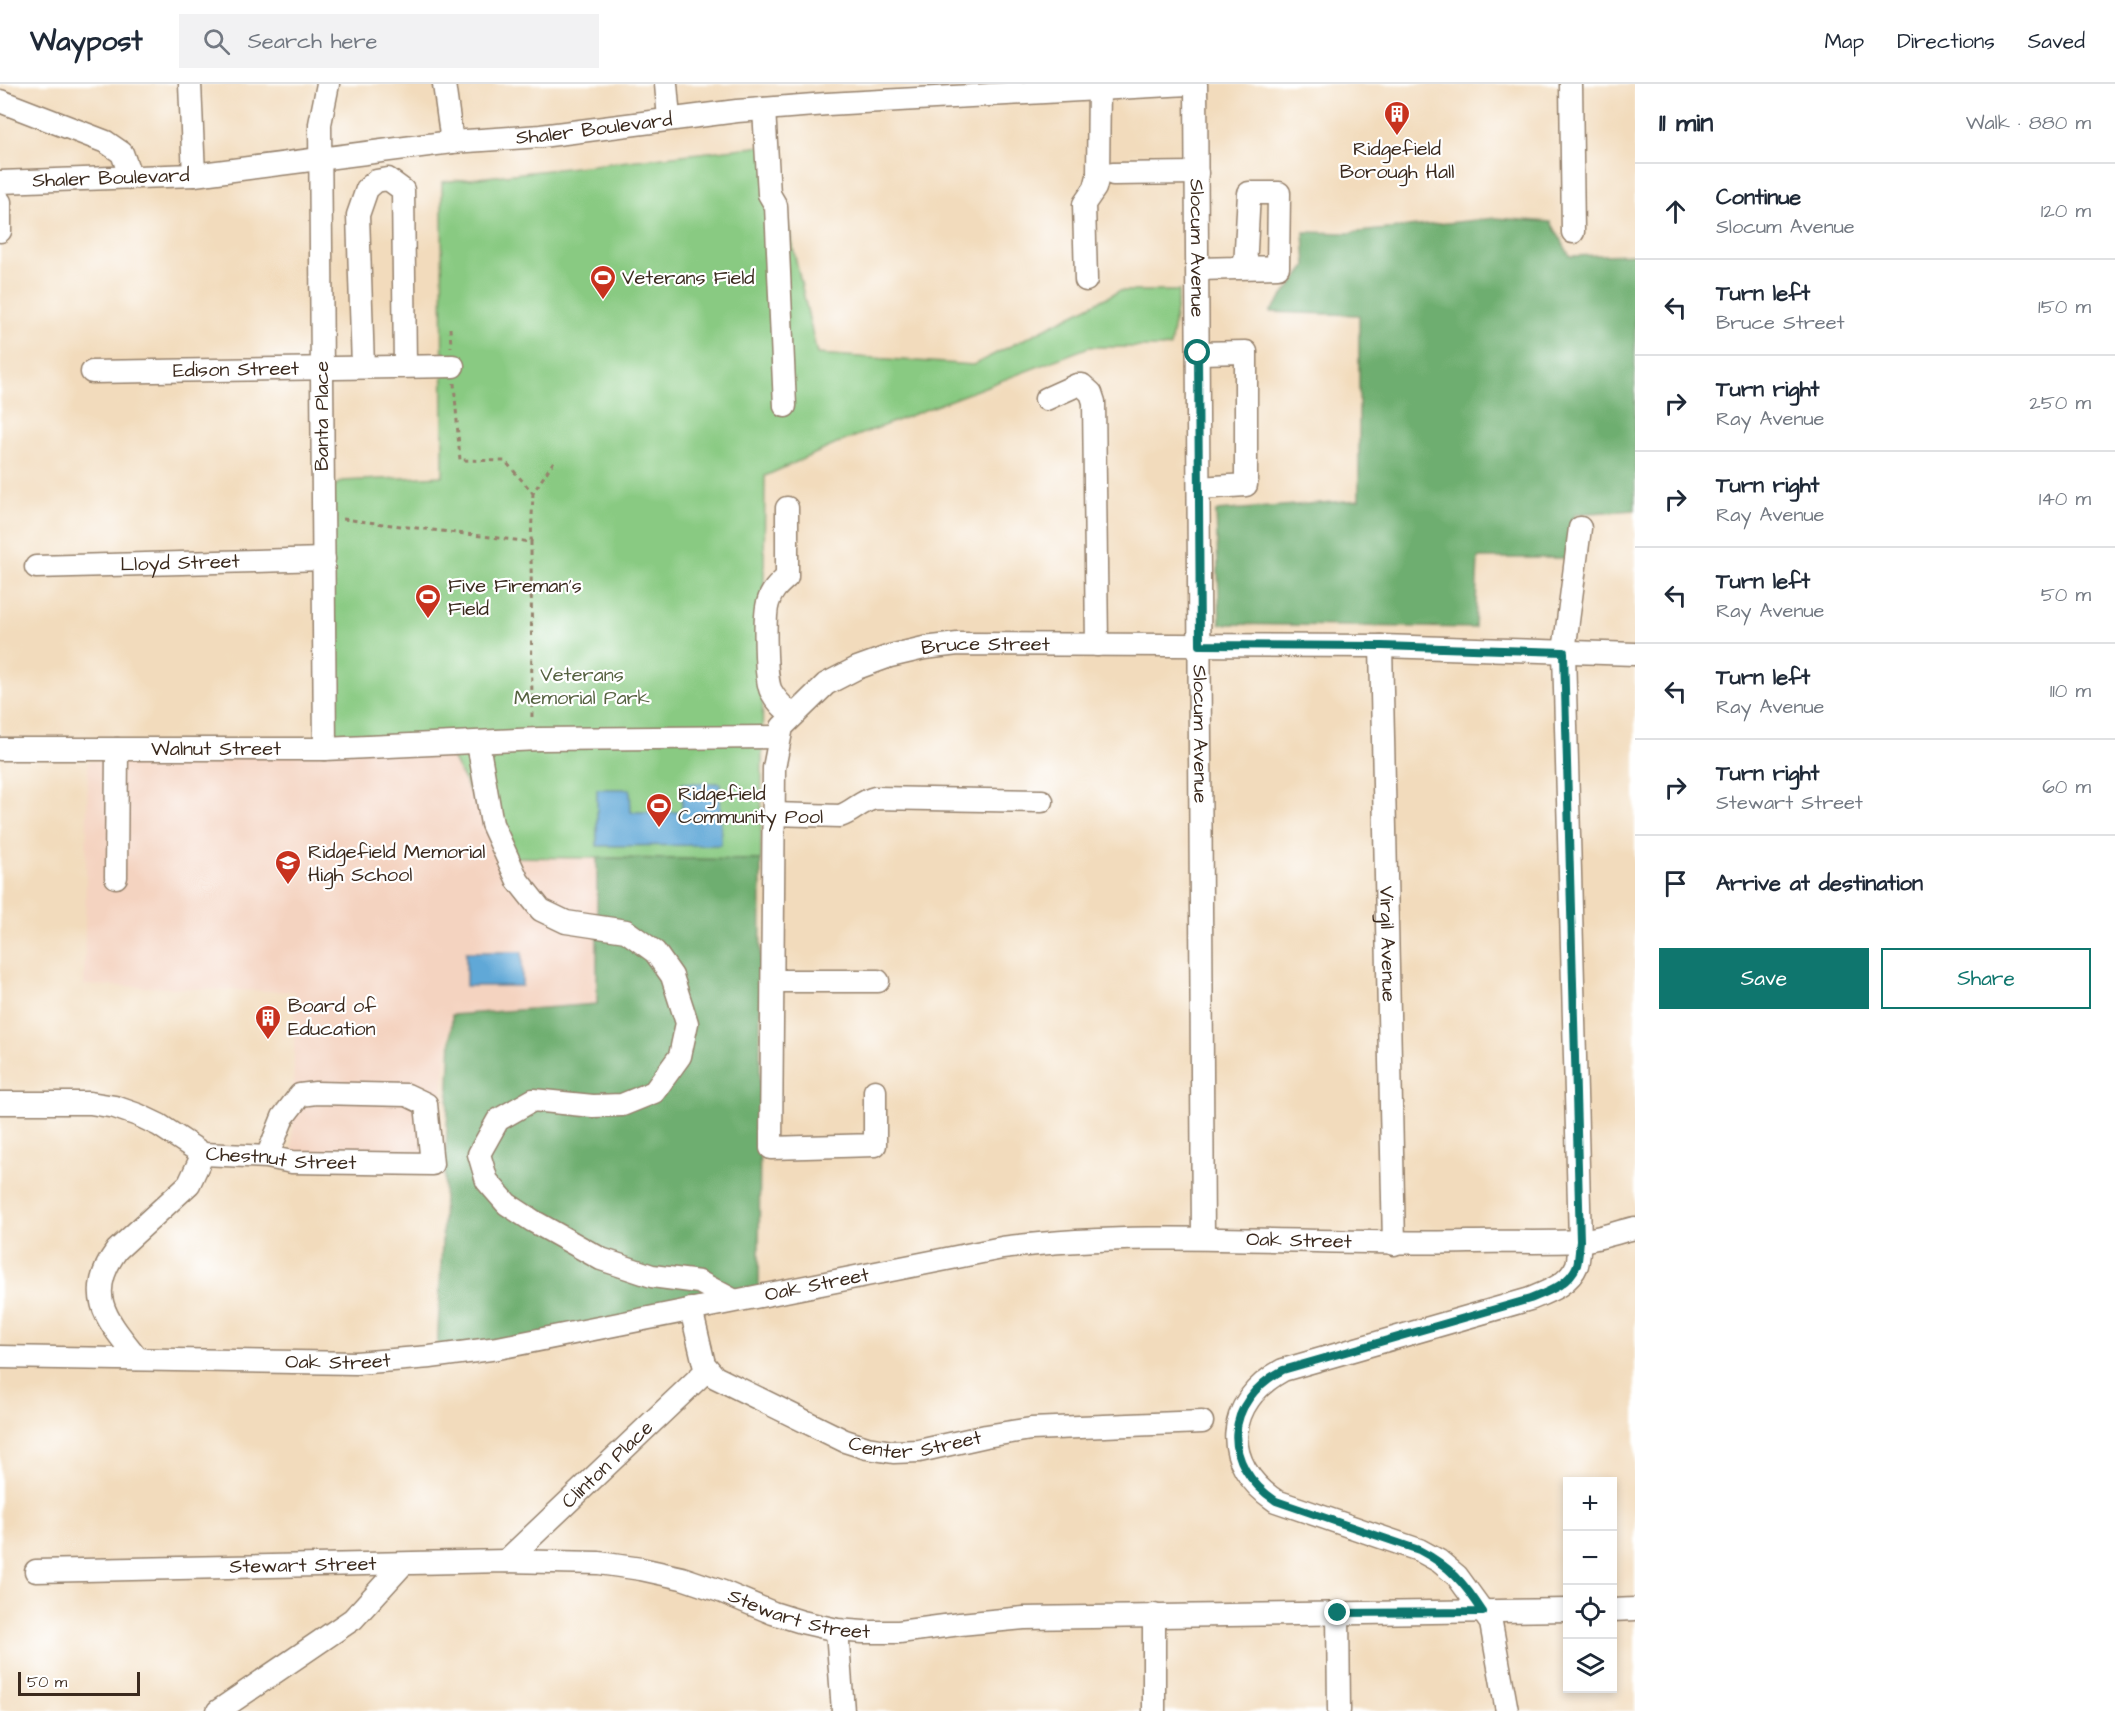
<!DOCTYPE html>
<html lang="en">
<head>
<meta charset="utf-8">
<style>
  :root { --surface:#fff; --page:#f2f2f3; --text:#1f2937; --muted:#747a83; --line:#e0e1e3; --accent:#0f766e }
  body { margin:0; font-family:"Architects Daughter",sans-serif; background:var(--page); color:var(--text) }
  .controls { position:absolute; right:18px; bottom:18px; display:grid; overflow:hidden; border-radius:0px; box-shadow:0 3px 9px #0003 }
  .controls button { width:54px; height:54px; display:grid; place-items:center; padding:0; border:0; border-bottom:2px solid var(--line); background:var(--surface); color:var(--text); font:30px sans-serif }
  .scale { position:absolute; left:18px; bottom:15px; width:122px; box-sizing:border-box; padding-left:6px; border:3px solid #3b2a1e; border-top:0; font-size:16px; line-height:21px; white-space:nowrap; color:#3b2a1e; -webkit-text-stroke:4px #fff; paint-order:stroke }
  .stop { position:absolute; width:18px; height:18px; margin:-14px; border:4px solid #0f766e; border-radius:50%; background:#fff }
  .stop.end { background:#0f766e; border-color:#fff; box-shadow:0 2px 6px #0008 }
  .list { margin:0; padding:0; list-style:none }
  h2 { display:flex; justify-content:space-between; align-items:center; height:78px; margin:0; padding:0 24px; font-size:26px }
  h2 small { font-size:20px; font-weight:400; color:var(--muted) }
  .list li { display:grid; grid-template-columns:39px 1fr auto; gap:18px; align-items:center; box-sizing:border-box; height:96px; padding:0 24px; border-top:2px solid var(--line) }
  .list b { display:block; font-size:22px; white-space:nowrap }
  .list p { margin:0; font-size:20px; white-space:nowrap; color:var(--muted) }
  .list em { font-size:20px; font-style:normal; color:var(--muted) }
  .actions { display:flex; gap:12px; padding:18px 24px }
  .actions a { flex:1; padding:14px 0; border:2px solid var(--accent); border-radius:0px; text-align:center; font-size:21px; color:var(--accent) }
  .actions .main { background:var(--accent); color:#fff }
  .icon { flex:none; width:33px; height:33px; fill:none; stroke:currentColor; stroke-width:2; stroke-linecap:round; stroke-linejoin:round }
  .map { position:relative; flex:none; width:1635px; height:1627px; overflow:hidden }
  header { display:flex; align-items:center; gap:36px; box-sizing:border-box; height:84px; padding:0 30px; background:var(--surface); border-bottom:2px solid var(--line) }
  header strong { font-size:28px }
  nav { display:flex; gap:33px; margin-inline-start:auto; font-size:21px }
  .search { width:420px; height:54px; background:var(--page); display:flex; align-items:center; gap:15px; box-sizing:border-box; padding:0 21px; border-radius:0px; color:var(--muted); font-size:22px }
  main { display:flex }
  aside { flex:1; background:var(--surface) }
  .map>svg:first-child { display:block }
</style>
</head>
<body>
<header>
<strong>Waypost</strong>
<div class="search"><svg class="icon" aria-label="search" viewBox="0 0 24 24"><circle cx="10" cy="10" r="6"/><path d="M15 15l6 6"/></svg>Search here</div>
<nav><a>Map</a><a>Directions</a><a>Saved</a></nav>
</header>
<main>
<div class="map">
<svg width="1635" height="1627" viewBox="0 0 1635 1627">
  <rect width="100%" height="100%" fill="#fff"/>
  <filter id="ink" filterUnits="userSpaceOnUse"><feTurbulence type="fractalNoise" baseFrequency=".0167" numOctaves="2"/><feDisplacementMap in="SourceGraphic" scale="12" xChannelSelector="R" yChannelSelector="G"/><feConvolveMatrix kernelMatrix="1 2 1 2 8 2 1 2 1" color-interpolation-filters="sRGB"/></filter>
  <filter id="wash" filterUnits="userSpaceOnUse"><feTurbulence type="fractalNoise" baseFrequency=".008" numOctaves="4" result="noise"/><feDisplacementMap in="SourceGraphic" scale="24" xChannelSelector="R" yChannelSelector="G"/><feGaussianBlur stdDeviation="1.35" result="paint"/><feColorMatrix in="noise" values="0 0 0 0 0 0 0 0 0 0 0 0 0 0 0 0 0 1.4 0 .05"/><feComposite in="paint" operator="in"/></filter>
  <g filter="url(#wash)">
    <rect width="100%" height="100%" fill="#f2dbbc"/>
    <polygon fill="#f4d3c0" points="446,662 504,773 597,774 597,920 452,931 432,1080 292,1078 295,908 84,901 88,677 325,665"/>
    <polygon fill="#89ca82" stroke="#627a50" stroke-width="1.5" points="770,61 817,270 973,281 1119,207 1179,207 1170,263 1089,263 841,358 765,392 761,776 504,773 446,662 325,665 320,411 342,397 443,392 442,98"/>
    <g fill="#6eae70" stroke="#546c47" stroke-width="1.5">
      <polygon points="1496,134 1551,138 1570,172 1635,170 1635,426 1575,430 1571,474 1478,474 1475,544 1220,540 1216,427 1359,416 1359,231 1270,228 1306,183 1304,148 1349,149"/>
      <polygon points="597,774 761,776 759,1216 437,1272 452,931 597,920"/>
    </g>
    <g fill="#61a8d7" stroke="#4e697a" stroke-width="1.5">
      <polygon points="682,699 720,699 721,761 597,762 597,705 630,705 631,728 682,728"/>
      <rect x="466" y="868" width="56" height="34"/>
    </g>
  </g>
  <g filter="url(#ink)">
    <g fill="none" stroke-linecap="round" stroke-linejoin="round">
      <defs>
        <g id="minor">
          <polyline points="190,0 194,91"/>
          <polyline points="444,0 452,58"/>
          <polyline points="666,0 669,35"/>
          <path id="s1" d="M1196,0L1203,1154"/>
          <polyline points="1571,0 1573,148"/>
          <polyline points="0,17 106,58 122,69 131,94"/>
          <polyline points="764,25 769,110 776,122 785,322"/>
          <polyline points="1113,90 1197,89"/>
          <path id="s2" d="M0,98L194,91L452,58L541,52L737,27L827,20L1188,0"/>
          <polyline points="0,118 0,147"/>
          <polyline points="1198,185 1278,183 1279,109 1249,109 1245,184"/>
          <polyline points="1086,196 1084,120 1095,104 1098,92 1099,0"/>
          <polyline points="1198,269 1246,268 1246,401 1199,404"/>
          <polyline points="363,283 358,131 367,105 376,97 388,95 403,106 405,282"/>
          <path id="s3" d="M92,288L453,282"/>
          <polyline points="1046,315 1077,301 1082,301 1091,309 1094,318 1097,561"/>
          <path d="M787,424V493C778,501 771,507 768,519C764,531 765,596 771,607C776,617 784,624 792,631"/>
          <path id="s4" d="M36,483L324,475"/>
          <path id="s5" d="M1381,562L1394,1160"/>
          <polyline points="478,659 492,740 518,797 541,826 566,838 626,847 655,868 672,892 687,939 680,972 654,1008 622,1021 593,1022 533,1016 498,1036 479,1070 487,1097 507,1120 533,1137 601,1175 652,1192 699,1198 733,1216"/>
          <path id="s6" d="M0,665H325L539,655L779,653"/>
          <polyline points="325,665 320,40 328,0"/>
          <path d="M774,730L840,732C853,728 861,717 875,714L1042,717"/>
          <polyline points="116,793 117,665"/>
          <polyline points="774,897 878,897"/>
          <path id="s7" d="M875,1007V1061L771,1064L774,684L782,643L826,600L857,584L890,572L924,564L958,560L1381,562L1635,570"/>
          <path id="s8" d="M0,1019H90L115,1023L138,1031L159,1041L203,1070L267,1073L292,1078L432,1080L426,1020L407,1011L316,1009L300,1011L283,1033L267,1073"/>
          <path id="s9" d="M691,1225L704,1280L715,1293L845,1357L867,1364L893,1368L919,1367L986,1352L1031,1345L1202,1338"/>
          <path id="s10" d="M0,1273L356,1279L430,1273L498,1264L1002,1164C1157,1144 1313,1162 1469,1158C1505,1157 1541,1159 1577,1157C1596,1156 1617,1148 1635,1144"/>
          <path d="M138,1275C108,1237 83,1212 117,1166L189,1100L203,1070"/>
          <path id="s11" d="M506,1477L707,1286"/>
          <path id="s12" d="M36,1487L506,1477L599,1479L641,1485L682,1494L723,1508L773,1529L802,1538L837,1546L863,1548H899L960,1540L1024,1534L1568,1526"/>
          <polyline points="1612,1526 1635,1525"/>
          <polyline points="1338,1529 1339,1627"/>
          <polyline points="837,1546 843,1627"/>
          <polyline points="218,1627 353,1535 403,1480"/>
          <polyline points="1154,1627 1154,1531"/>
          <path d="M1507,1627L1491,1539L1457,1492L1439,1477L1419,1466L1276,1417C1220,1380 1224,1318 1283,1286L1530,1215C1547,1208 1569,1201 1577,1181C1579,1174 1579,1164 1580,1157L1564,568L1580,444"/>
        </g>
      </defs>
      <use href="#minor" stroke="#96826d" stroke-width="25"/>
      <g stroke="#96826d" stroke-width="3" stroke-dasharray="4.5 4.5" stroke-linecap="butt">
        <polyline points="450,244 451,263"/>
        <polyline points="454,299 460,376 505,377 533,409 556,374"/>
        <polyline points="343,435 531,458 532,636"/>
        <polyline points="531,458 533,409"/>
      </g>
      <use href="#minor" stroke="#fff" stroke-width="22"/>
    </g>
  </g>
  <g fill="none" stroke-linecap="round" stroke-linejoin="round" filter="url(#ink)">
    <path stroke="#0f766e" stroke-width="8" d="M1198,269L1200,561L1382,562L1564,568L1580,1157C1579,1164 1579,1174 1577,1181C1569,1201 1547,1208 1530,1215L1283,1286C1224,1317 1220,1380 1276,1417L1419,1466C1450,1482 1464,1499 1483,1528L1338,1529"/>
  </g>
  <defs>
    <symbol id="building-pin" viewBox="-11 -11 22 30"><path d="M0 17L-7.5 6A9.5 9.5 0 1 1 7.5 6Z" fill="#c8321e" stroke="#fff"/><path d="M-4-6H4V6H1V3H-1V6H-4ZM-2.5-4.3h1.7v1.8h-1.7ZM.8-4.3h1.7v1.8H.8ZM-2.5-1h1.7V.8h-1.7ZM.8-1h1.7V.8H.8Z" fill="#fff"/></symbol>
    <symbol id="stadium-pin" viewBox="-11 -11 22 30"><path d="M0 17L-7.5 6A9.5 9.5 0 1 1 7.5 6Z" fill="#c8321e" stroke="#fff"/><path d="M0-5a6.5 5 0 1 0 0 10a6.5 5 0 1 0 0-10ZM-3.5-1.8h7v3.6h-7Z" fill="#fff"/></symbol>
    <symbol id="school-pin" viewBox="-11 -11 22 30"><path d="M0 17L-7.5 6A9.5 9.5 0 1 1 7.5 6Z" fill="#c8321e" stroke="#fff"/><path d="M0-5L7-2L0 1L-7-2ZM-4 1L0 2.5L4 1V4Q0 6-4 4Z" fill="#fff"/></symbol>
  </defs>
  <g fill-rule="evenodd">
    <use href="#building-pin" x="1382" y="15" width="30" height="40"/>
    <use href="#stadium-pin" x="588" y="179" width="30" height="40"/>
    <use href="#stadium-pin" x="413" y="498" width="30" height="40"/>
    <use href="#stadium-pin" x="644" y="707" width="30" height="40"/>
    <use href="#school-pin" x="273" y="764" width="30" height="40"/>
    <use href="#building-pin" x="253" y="919" width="30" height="40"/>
  </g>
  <g text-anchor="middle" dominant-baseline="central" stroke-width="4.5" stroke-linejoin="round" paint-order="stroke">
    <g font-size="20" fill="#3b2a1e" stroke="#fff">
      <text stroke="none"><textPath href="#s2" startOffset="597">Shaler Boulevard</textPath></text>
      <text stroke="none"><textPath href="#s2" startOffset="111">Shaler Boulevard</textPath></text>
      <text stroke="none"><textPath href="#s1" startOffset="164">Slocum Avenue</textPath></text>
      <text stroke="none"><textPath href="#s3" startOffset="144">Edison Street</textPath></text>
      <text transform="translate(322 332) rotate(-90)">Banta Place</text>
      <text stroke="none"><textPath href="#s4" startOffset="144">Lloyd Street</textPath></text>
      <text stroke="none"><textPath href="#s7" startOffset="808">Bruce Street</textPath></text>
      <text stroke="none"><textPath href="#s1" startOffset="650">Slocum Avenue</textPath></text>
      <text stroke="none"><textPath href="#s6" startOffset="216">Walnut Street</textPath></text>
      <text stroke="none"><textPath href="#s5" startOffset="298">Virgil Avenue</textPath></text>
      <text stroke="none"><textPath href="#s8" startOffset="294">Chestnut Street</textPath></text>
      <text stroke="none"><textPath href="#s10" startOffset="1310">Oak Street</textPath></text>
      <text stroke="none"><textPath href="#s10" startOffset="824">Oak Street</textPath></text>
      <text stroke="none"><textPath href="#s10" startOffset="338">Oak Street</textPath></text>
      <text stroke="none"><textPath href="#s9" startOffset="290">Center Street</textPath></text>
      <text stroke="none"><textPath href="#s11" startOffset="140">Clinton Place</textPath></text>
      <text stroke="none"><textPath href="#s12" startOffset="267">Stewart Street</textPath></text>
      <text stroke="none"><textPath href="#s12" startOffset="771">Stewart Street</textPath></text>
    </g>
    <g font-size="20" fill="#3b2a1e" stroke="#fff" text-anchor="start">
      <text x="1397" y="65" text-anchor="middle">Ridgefield<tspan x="1397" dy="23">Borough Hall</tspan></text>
      <text x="622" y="194">Veterans Field</text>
      <text x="448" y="502">Five Fireman's<tspan x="448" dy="23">Field</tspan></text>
      <text x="678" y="710">Ridgefield<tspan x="678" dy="23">Community Pool</tspan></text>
      <text x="308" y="768">Ridgefield Memorial<tspan x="308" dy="23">High School</tspan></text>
      <text x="288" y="922">Board of<tspan x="288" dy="23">Education</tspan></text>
    </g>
    <g font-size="20" fill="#566241" stroke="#fff">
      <text x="582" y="591">Veterans<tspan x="582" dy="23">Memorial Park</tspan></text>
    </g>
  </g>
</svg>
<div class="controls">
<button>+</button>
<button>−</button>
<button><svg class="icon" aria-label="locate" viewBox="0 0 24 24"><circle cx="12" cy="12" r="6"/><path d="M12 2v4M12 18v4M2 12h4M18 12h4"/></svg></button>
<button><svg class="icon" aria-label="layers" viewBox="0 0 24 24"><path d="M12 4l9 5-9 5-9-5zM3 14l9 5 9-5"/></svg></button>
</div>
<div class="scale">50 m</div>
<div class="stop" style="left:1198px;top:269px"></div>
<div class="stop end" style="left:1338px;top:1529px"></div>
</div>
<aside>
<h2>11 min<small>Walk · 880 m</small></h2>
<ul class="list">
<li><svg class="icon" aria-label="ahead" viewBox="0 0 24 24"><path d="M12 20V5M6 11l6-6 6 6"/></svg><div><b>Continue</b><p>Slocum Avenue</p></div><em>120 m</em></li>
<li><svg class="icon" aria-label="left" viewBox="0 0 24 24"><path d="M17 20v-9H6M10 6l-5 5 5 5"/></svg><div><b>Turn left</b><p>Bruce Street</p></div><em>150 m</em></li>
<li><svg class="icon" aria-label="right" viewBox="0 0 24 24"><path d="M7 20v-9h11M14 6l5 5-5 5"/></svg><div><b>Turn right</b><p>Ray Avenue</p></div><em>250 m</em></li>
<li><svg class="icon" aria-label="right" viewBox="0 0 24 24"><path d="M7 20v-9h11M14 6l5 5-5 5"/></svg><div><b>Turn right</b><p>Ray Avenue</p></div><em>140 m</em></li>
<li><svg class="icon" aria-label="left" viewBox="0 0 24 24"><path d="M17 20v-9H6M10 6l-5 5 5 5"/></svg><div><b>Turn left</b><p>Ray Avenue</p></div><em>50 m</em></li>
<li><svg class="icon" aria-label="left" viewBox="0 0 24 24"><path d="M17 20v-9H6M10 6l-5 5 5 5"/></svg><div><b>Turn left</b><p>Ray Avenue</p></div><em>110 m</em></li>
<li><svg class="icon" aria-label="right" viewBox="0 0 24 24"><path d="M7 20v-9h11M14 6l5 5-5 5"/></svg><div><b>Turn right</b><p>Stewart Street</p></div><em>60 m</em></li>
<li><svg class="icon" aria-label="arrive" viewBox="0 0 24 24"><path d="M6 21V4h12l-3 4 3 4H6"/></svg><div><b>Arrive at destination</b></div></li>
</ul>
<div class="actions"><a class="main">Save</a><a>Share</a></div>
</aside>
</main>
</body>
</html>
